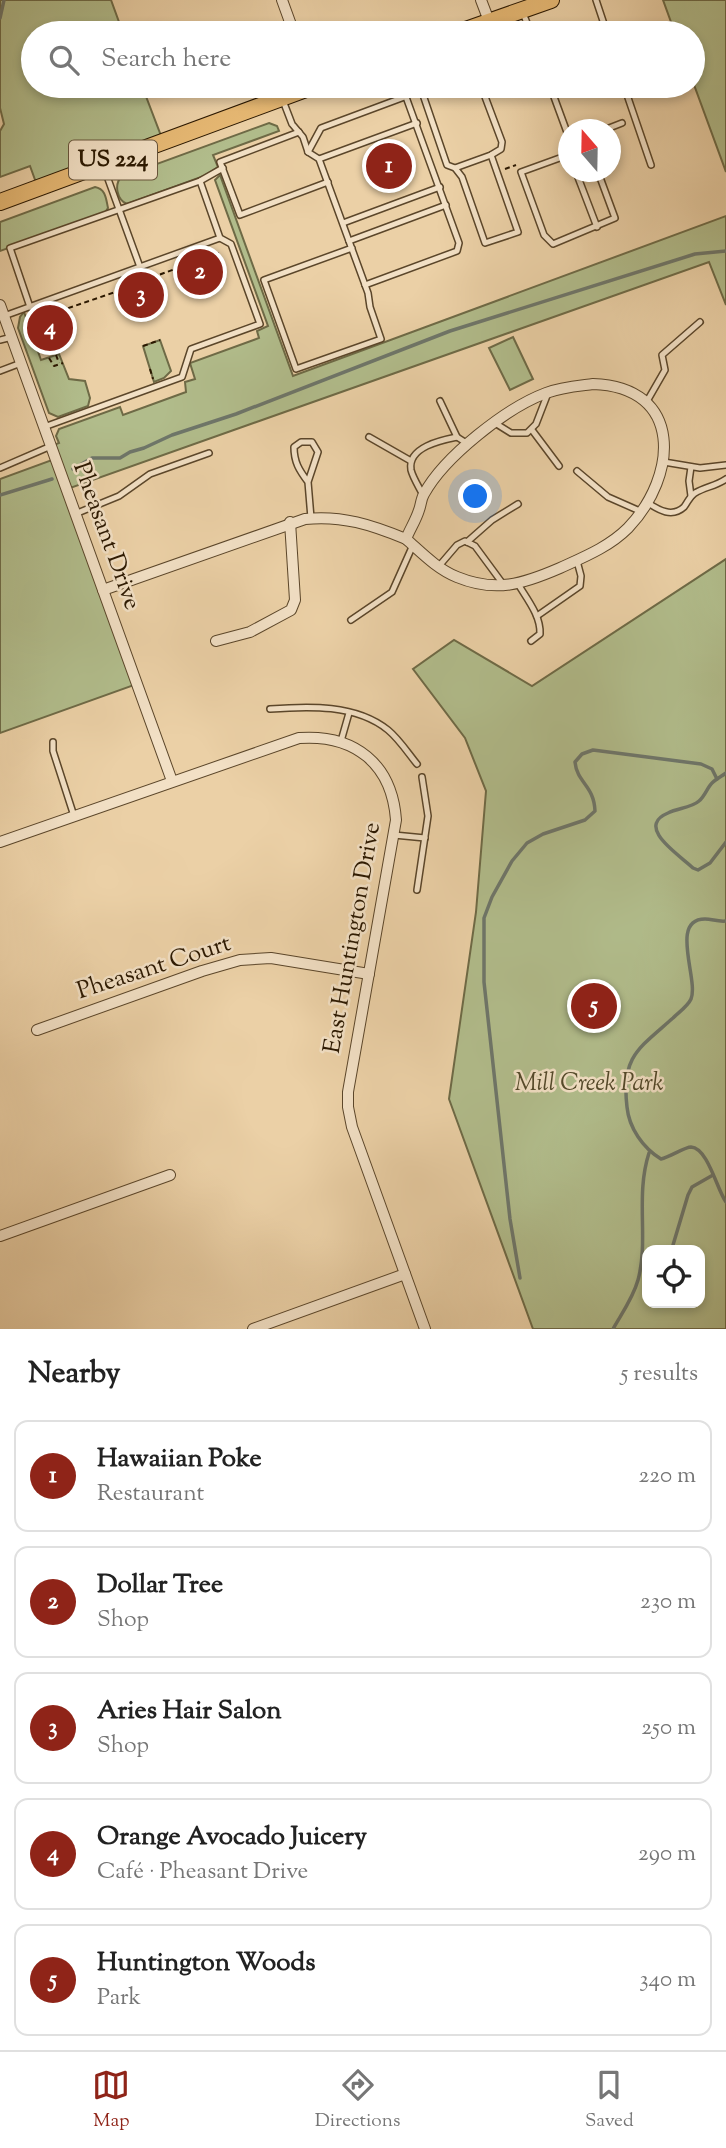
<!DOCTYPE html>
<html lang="en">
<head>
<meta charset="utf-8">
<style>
  :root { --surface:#fff; --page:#f6f6f6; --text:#222; --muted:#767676; --line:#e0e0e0; --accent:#8f2418 }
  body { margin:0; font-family:"Sorts Mill Goudy",serif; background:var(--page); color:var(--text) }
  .controls { position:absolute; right:21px; bottom:21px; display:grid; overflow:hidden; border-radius:14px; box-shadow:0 4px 10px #0003 }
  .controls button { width:63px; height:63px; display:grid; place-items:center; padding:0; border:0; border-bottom:2px solid var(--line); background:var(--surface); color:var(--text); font:35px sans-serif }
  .compass { position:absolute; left:558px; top:119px; width:63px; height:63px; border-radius:50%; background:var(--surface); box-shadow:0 4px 10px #0003; rotate:340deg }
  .you { position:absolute; left:476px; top:497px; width:24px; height:24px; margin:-18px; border:5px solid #fff; border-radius:50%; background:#1a73e8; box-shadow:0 0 0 10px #1a73e833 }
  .badge { display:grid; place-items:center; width:46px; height:46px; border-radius:50%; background:var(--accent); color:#fff; font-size:23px; font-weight:700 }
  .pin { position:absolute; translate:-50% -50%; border:4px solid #fff; box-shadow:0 2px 7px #0006 }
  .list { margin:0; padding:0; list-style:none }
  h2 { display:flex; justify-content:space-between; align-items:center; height:91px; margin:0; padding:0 28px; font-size:30px }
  h2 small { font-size:23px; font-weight:400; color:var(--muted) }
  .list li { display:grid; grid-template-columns:46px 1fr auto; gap:21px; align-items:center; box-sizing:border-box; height:112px; margin:0 14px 14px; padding:0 14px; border:2px solid var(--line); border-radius:14px }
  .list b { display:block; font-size:26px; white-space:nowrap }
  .list p { margin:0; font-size:23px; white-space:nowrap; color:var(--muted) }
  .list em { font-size:23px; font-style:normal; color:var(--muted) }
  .icon { flex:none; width:38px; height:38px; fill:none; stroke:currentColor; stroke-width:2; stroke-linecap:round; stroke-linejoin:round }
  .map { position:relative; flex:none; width:726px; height:1329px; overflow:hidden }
  .search { position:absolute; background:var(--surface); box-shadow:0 4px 10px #0003; left:21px; right:21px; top:21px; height:77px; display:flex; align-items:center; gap:18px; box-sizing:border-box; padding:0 24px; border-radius:38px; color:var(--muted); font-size:26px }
  .sheet { height:721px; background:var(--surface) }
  nav { display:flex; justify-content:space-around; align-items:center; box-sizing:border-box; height:98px; border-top:2px solid var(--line); background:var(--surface); font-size:19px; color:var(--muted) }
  nav a { display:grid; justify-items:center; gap:4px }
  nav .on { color:var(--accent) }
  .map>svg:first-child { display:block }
</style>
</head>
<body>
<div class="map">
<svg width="726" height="1329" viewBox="0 0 726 1329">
  <rect width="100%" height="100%" fill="#ebd0a6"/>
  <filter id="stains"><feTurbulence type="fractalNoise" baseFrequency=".00286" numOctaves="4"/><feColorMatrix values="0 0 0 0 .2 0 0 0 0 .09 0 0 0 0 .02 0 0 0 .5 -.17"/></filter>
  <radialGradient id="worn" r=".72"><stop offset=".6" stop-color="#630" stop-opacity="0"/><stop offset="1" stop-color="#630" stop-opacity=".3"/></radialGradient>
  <g fill="#b1bc8b" stroke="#6e6a46" stroke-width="2" fill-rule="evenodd">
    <polygon points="0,0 111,0 123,33 33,33 33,86 142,86 163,141 38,188 30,166 0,177 0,131 4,124 0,108"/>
    <polygon points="663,0 726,0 726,172 693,82 693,33 675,33"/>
    <path d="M269,123L277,126L279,131L213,155L218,167L204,176L127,204C117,200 114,185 121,177Z"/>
    <polygon points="220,175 293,376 726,216 726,305 709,262 67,489 137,684 0,733 0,479 55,459 51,446 59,443 56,436 59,429 120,407 123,415 186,392 185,382 195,379 190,363 259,338 257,331 268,326 215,180"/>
    <path d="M95,187C106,189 106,199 108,208L104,214L0,251V222Z"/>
    <polygon points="24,312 41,360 59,354 69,379 85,381 90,398 88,406 58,417 49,413 18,328 20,317"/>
    <polygon points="513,337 533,379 510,390 489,348"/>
    <polygon points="160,340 171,371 164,378 154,382 143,346"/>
    <path d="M726,559V1329H533L449,1099L476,912L486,791L465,738L413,669L454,640L532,686ZM647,1250H700V1303H647Z"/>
  </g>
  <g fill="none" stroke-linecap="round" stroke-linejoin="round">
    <g stroke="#6e766a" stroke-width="3.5">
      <polyline points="0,18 4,0"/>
      <polyline points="73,469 92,458 120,458 130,452 144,448 172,435 236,414 450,331 695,254 726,251"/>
      <polyline points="0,495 52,479"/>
      <path d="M726,773C722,776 716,779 712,783C707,788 705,796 699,801C691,808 678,808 668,813C634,827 681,856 693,868L698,870L710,863L726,842"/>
      <path d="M726,921C718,922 712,919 705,919C669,919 699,980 691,999C688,1006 678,1013 673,1018C638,1049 621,1057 627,1107C629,1128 643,1148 661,1159C670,1157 685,1147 691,1147C708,1148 717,1190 726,1202"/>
      <polyline points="675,1250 673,1245 688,1195 692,1187 713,1175"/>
      <polyline points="700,1270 701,1270"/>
      <path d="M520,1278L510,1219L484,982V918L492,897L512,861L527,843L543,834L585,820L595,811C594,785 577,783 575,762L582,754L593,750L701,764L712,769L717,779"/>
      <path d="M613,1329C622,1313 633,1298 638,1280C649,1240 635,1196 649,1153"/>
    </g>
    <defs>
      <g id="service">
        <polyline points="596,0 607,33"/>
        <polyline points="523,13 531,33"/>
        <polyline points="420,86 447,165 455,168 462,177 485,243 518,232 491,155"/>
        <polyline points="550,86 568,135"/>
        <polyline points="624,86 651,165"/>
        <polyline points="423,93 453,86"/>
        <polyline points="282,98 292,124 303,137 308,152 319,159 368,293 370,307 381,339 296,369 264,280 352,248"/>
        <polyline points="604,130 622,123"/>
        <polyline points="299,132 220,162 240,215 328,182"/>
        <polyline points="308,152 321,128 407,96"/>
        <polyline points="568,155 521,172 544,235 553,244 615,218 598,172"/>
        <polyline points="319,159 417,123"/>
        <polyline points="104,168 140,267"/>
        <polyline points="455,168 491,155 501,149 502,142 481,86"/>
        <polyline points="576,172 597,227"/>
        <polyline points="343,223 440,187"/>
        <polyline points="349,241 446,205"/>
        <polyline points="365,285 457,251 459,243 402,86"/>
        <polyline points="30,307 10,248 200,181 223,168"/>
        <polyline points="4,316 220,238"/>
        <polyline points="0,340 12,337"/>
        <polyline points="0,371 21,363"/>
        <polyline points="440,401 457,437"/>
        <polyline points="646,403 665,370 662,355 700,322"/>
        <polyline points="495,423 511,433 527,433 536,424 548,393"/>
        <polyline points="44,427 182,377 191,349 260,324 231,244 220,238 200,181"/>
        <polyline points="532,430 559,466"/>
        <polyline points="369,437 411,461"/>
        <polyline points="664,462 700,468 726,465"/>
        <polyline points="0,468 51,446"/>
        <polyline points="577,471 608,497 642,512"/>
        <path d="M308,482C299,470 294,462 294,447L301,442H312L318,452L308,482L311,518"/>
        <path d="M423,495C419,487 413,478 411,470C407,447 442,440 457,437L468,444"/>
        <polyline points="691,496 689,481 691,467"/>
        <path d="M648,503C659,510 672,518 684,507C688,502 689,497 695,493C705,487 716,486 726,479"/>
        <polyline points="75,514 119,496 150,474 209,453"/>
        <polyline points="467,542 492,520 518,504"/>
        <polyline points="439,566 457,545 465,541 475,546 503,584"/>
        <path d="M518,584C527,599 541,616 540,634L531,641"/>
        <polyline points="537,616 580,586 581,576 577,561"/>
        <polyline points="351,620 392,592 413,545"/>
        <path d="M270,709C308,706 356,704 388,730C399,739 408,753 417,764"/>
        <polyline points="341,741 349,713"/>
        <polyline points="53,742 53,751 74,816"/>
        <polyline points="394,835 425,838"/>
        <polyline points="417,890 428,816 422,777"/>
      </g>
      <g id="minor">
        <polyline points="282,0 294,33"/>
        <polyline points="481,0 489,21"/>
        <polyline points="0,305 172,781"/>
        <path d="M593,384C684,387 678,476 628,528C609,547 584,557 560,568C523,584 496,593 457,577C437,569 422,553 406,539C410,529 416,520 419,510C421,505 421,499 424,494C444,457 506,408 546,393C561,387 577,386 593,384Z"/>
        <path d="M103,590L305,519C342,515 372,525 406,539"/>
        <polyline points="216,641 250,632 291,610 295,600 290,522"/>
        <path d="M0,842L299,738C355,734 392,764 396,820L348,1092V1107L352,1127L425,1329"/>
        <polyline points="37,1030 202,971 240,960 271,958 369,974"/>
        <polyline points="0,1236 170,1175"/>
        <polyline points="253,1329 405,1274"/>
      </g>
      <g id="primary">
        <polyline points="457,33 551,0"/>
        <polyline points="0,202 314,86"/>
      </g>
    </defs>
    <use href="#service" stroke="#5b462a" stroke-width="8"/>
    <use href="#minor" stroke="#5b462a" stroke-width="12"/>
    <use href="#primary" stroke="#2b1800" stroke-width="18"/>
    <g stroke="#2b1800" stroke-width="2" stroke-dasharray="5 3.5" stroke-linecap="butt">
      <polyline points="505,169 516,165"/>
      <polyline points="120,289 219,253"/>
      <polyline points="28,322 121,290"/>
      <polyline points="143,346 160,340"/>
      <polyline points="56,355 59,363"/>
      <polyline points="49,358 54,366 63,363"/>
      <polyline points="150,369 153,379"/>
    </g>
    <use href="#service" stroke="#f2e0c5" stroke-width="5"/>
    <use href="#minor" stroke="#f2e0c5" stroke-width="10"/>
    <use href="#primary" stroke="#e6b873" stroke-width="16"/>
  </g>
  <g text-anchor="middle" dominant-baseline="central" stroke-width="5" stroke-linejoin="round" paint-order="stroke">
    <rect fill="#f2e0c5" stroke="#67543b" stroke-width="2" x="69" y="140.5" width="88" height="39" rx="5"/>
    <g font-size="23" font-weight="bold" fill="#2b1800">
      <text x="113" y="160">US 224</text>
    </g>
    <g font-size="24" fill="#2b1800" stroke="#f2e0c5">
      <text transform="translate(106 536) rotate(70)">Pheasant Drive</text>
      <text transform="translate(353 938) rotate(-80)">East Huntington Drive</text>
      <text transform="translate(154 968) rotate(-18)">Pheasant Court</text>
    </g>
    <g font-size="24" font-style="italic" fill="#53492a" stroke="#f2e0c5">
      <text x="589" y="1084">Mill Creek Park</text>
    </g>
  </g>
  <rect width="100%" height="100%" filter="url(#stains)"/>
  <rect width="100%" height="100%" fill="url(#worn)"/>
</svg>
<div class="controls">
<button><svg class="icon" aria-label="locate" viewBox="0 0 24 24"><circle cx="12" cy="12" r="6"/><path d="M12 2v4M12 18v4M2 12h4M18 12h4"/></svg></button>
</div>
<svg class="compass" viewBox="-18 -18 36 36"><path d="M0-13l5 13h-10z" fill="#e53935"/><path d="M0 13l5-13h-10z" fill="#767676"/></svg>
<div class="you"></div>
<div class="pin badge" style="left:389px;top:166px">1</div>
<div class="pin badge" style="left:200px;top:272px">2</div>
<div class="pin badge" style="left:141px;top:295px">3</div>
<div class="pin badge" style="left:50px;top:328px">4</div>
<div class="pin badge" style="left:594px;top:1006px">5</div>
<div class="search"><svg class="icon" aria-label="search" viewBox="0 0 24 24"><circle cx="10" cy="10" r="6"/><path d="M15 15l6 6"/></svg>Search here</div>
</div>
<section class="sheet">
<h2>Nearby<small>5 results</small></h2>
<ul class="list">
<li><span class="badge">1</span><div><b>Hawaiian Poke</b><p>Restaurant</p></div><em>220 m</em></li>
<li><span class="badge">2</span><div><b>Dollar Tree</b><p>Shop</p></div><em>230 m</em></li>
<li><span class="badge">3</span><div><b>Aries Hair Salon</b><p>Shop</p></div><em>250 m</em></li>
<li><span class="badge">4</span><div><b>Orange Avocado Juicery</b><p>Café · Pheasant Drive</p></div><em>290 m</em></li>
<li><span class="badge">5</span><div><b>Huntington Woods</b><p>Park</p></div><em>340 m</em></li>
</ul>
</section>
<nav>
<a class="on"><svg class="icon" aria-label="map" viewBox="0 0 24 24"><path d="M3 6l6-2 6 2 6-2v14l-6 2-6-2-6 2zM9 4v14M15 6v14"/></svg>Map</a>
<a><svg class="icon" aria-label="directions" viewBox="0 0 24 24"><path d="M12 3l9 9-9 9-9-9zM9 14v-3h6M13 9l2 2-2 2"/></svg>Directions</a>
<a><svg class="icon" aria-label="saved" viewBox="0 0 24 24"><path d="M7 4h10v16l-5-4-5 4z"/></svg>Saved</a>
</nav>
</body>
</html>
